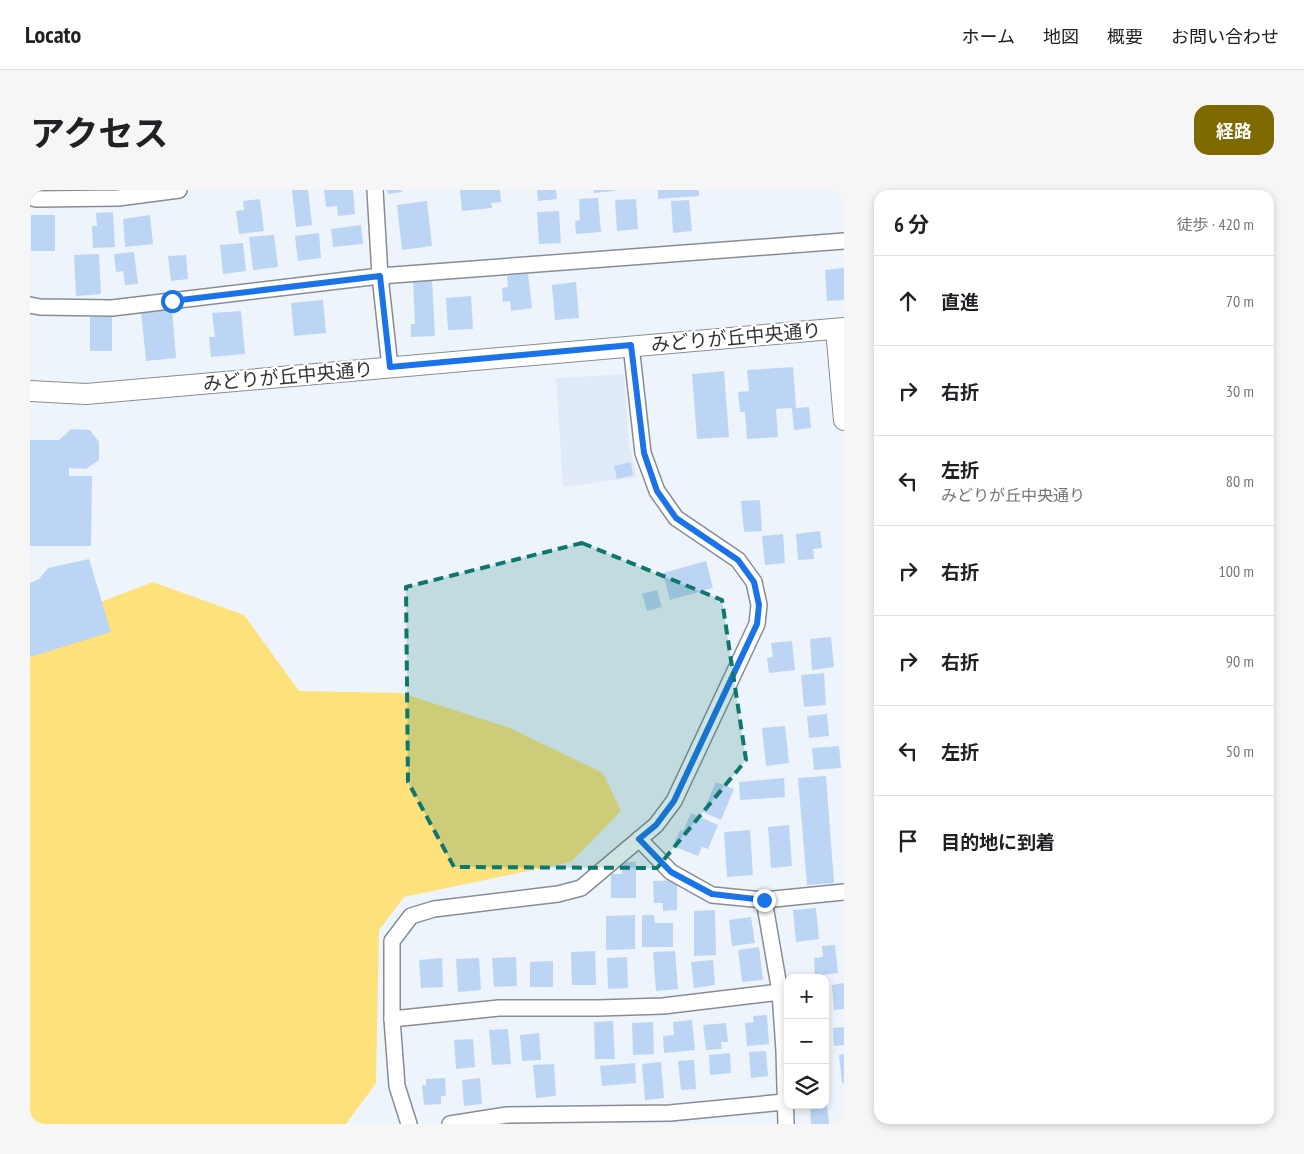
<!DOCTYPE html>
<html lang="ja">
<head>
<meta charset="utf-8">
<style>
  :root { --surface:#fff; --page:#f6f6f6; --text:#202124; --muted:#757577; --line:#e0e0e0; --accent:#7f6a02 }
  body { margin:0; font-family:"PT Sans Narrow","Noto Sans JP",sans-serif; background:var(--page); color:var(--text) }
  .controls { position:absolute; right:15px; bottom:15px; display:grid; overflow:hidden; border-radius:10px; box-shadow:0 2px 8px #0003 }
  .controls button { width:45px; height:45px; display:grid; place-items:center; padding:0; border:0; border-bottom:1px solid var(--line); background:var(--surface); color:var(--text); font:25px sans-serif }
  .stop { position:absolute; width:15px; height:15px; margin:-11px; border:4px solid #1a73e8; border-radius:50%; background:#fff }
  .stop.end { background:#1a73e8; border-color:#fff; box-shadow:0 1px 5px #0008 }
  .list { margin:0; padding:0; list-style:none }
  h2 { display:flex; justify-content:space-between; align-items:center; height:65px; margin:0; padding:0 20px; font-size:21px }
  h2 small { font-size:16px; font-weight:400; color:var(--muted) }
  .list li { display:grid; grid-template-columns:32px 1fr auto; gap:15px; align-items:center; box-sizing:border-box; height:90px; padding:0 20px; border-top:1px solid var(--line) }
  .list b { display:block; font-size:19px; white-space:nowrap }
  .list p { margin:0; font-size:16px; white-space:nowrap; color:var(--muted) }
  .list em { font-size:16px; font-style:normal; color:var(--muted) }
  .icon { flex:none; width:28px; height:28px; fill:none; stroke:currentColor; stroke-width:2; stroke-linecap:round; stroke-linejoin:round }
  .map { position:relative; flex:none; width:814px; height:934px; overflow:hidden; border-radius:15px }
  header { display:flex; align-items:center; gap:30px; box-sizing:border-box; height:70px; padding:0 25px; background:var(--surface); border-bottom:1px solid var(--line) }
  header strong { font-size:24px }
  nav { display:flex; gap:28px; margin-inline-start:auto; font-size:18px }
  .intro { display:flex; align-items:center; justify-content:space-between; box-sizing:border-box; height:120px; padding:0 30px }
  h1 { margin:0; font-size:35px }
  .button { padding:12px 22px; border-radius:15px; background:var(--accent); color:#fff; font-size:18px; font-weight:700 }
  main { display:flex; gap:30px; padding:0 30px }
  aside { flex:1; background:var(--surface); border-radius:15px; box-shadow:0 2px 8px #0003 }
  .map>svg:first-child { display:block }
</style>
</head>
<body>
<header>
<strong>Locato</strong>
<nav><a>ホーム</a><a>地図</a><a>概要</a><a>お問い合わせ</a></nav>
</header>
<div class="intro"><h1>アクセス</h1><a class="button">経路</a></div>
<main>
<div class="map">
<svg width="814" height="934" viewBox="0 0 814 934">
  <rect width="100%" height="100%" fill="#eef4fb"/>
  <polygon fill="#e0eaf8" points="594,184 599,254 607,287 533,297 526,188"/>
  <polygon fill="#fde27c" points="123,392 214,425 269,501 371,503 480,538 573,583 591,621 541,672 374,707 349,740 346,893 316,934 0,934 0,439"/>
  <g fill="#bcd5f4">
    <polygon points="262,0 278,0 282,35 266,37"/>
    <polygon points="294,0 323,0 325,24 308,26 307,16 296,17"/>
    <polygon points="357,0 372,0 372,2 358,4"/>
    <polygon points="430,0 470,0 471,12 461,13 462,18 432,21"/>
    <polygon points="507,0 526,0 527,9 508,11"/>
    <polygon points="564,0 585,0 585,1 564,3"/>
    <polygon points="628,0 669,0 669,6 628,9"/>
    <polygon points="568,8 571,42 546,44 545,31 550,30 549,9"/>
    <polygon points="230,9 234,41 209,44 206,21 214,20 213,11"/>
    <polygon points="606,9 608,39 587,41 585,10"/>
    <polygon points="659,10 662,41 643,43 641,11"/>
    <polygon points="397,11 402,56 372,60 367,15"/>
    <polygon points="529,21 531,53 509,54 507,22"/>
    <polygon points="83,22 85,57 63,58 62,36 67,36 66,23"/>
    <rect x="1" y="25" width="24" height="36"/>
    <polygon points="120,25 123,54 95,57 93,29"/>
    <polygon points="331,35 333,54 303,57 301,39"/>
    <polygon points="289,43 291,68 268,71 265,46"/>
    <polygon points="244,45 248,77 223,80 219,47"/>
    <polygon points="213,53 216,81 193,84 190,55"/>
    <polygon points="104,62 108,94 95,95 93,81 86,82 84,64"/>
    <polygon points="69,64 71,104 46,106 44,65"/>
    <polygon points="156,65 158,89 141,91 138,66"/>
    <polygon points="814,78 814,110 797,111 795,80"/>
    <polygon points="498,83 502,118 481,121 480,111 473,112 472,98 478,97 477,86"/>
    <polygon points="402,89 405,146 381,147 381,134 385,134 383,90"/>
    <polygon points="546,92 549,128 525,130 522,95"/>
    <polygon points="441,106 443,139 418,140 416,108"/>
    <polygon points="293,110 296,143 264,146 261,113"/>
    <polygon points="142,119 146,168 116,171 111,121"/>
    <polygon points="211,121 215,164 181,167 179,147 185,147 182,123"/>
    <rect x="60" y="127" width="22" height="34"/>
    <polygon points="763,177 766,218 779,217 781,238 764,240 762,218 746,219 748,247 717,249 715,222 710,222 708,202 719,201 717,180"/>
    <polygon points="694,181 699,247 667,249 662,184"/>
    <polygon points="41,239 60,240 69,252 69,270 56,279 39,278 39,286 62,286 61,356 0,356 0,250 29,250"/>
    <polygon points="601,272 603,285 587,289 584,276"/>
    <polygon points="730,310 732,341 714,342 711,311"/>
    <polygon points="790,341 792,358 783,359 784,369 768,370 766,344"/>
    <polygon points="753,344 755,373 735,375 732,346"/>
    <polygon points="59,369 81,442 0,467 0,393 9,389 18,378"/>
    <polygon points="676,371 683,398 640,410 633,383"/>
    <polygon points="627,400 632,417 617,421 612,404"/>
    <polygon points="801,447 804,477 782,480 780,449"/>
    <polygon points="762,451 765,480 739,483 737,468 743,467 741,453"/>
    <polygon points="794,483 796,515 774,517 771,485"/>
    <polygon points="797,524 799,546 779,548 777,526"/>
    <polygon points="755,536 759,573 736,576 732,538"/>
    <polygon points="809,556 811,578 784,580 782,558"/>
    <polygon points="796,586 804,693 777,695 768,588"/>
    <polygon points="754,588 755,607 710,610 709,592"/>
    <polygon points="686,592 704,599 691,630 673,622"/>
    <polygon points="661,623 688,635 678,659 672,657 668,666 643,656 650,640 653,641"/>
    <polygon points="759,635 762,676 741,678 738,637"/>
    <polygon points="720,640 723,685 697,687 694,642"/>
    <polygon points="592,672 606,672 606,708 581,708 581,684 592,684"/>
    <polygon points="647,690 647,720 633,721 633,713 624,713 623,691"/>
    <polygon points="786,718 789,749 766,752 763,720"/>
    <polygon points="685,720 686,765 664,766 664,721"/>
    <polygon points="605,725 605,759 576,760 576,726"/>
    <polygon points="612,725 624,725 625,733 643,733 643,757 612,757"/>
    <polygon points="721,727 725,753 702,756 699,730"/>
    <polygon points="805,755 808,783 785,786 784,768 793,767 792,756"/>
    <polygon points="729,757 733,790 712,792 708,760"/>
    <polygon points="565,761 566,795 542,795 541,762"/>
    <polygon points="645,761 648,799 626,801 623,762"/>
    <polygon points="486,767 487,796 464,797 462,768"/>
    <polygon points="597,767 598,798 578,799 577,768"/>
    <polygon points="412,768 413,797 391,798 389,770"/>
    <polygon points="449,768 451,800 428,802 426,769"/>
    <polygon points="683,770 685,795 664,798 661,772"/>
    <polygon points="523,771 523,797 500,797 500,772"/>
    <polygon points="814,793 814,819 804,820 802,795"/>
    <polygon points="737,825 739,854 717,856 715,833 724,832 723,826"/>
    <polygon points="662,830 665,860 634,863 633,846 644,845 643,832"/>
    <polygon points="583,831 585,869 565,869 564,832"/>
    <polygon points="623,832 624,864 603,865 602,833"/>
    <polygon points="696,833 698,852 691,852 692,859 676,860 673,835"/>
    <polygon points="814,837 814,855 804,856 803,838"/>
    <polygon points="478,839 481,874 462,875 459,840"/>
    <polygon points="509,843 511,870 492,871 490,845"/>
    <polygon points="443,849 445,877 426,879 424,850"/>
    <polygon points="736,861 738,886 721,888 719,862"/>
    <polygon points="700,863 701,883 680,885 679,865"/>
    <polygon points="814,864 814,893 812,893 809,865"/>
    <polygon points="664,870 666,899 651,900 648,871"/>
    <polygon points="631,872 634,908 615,910 612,874"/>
    <polygon points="605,873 606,893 572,896 570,876"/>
    <polygon points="524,874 526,906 506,908 503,875"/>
    <polygon points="795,876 797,876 799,901 795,901"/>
    <polygon points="415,888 416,906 411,906 411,914 394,915 392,895 396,895 396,889"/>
    <polygon points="450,888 452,914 434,916 432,890"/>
    <polygon points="780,915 797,915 799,934 781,934"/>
  </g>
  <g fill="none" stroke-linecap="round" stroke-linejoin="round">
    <defs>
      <g id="minor">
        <polyline points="345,0 350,86 360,177"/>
        <polyline points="0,7 6,9 88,8 149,0"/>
        <polyline points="0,115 10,117 82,118 350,86 814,51"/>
        <polyline points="609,649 641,682 682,705 734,710 814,702"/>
        <polyline points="734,710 750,802 754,861 756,934"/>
        <polyline points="362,829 469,818 568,818 633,816 750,802"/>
        <polyline points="379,934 367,896 362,829 362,751 381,726 404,719 528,704 551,698 626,635 644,611 727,434 729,415 724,392 708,370 646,328 627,301 613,263 601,155"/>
        <polyline points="420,934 477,925 640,923 754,912"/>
      </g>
      <g id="tertiary">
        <polyline points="806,139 814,230"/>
        <polyline points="0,201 56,204 814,138"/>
      </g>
    </defs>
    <use href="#minor" stroke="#888d93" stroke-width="18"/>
    <use href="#tertiary" stroke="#888d93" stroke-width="22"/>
    <use href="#minor" stroke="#fff" stroke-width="15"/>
    <use href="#tertiary" stroke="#fff" stroke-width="20"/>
  </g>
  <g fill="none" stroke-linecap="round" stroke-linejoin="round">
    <polyline stroke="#1a73e8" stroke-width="6" points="142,111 350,86 360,177 601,155 614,263 627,301 646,328 708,370 724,392 729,415 727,434 644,611 626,635 609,649 641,682 682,704 734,710"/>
  </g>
  <path fill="#0f766e" fill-opacity="0.2" stroke="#0f766e" stroke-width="4" stroke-dasharray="10 6" stroke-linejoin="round" d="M552,353L692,410L716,570L627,678L424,677L378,592L376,397Z"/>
  <g text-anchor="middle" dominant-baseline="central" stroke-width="4.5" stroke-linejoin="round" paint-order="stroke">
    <g font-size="19" fill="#313336" stroke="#fff">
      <text transform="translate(706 147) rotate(-5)">みどりが丘中央通り</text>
      <text transform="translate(258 186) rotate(-5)">みどりが丘中央通り</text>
    </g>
  </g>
</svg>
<div class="controls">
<button>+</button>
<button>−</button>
<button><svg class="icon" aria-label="layers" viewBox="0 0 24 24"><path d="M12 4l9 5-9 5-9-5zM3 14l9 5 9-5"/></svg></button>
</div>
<div class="stop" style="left:142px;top:111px"></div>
<div class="stop end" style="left:734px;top:710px"></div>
</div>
<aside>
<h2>6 分<small>徒歩 · 420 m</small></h2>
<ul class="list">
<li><svg class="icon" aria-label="ahead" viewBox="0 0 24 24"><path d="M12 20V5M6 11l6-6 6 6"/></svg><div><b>直進</b></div><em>70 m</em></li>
<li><svg class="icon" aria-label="right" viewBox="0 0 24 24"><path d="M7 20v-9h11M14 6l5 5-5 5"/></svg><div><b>右折</b></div><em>30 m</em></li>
<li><svg class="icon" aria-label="left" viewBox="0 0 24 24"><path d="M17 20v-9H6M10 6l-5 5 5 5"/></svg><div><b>左折</b><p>みどりが丘中央通り</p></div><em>80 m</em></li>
<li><svg class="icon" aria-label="right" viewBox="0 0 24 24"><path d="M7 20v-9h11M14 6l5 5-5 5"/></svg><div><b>右折</b></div><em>100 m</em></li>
<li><svg class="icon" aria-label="right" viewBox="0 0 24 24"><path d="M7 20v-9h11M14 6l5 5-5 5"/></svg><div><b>右折</b></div><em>90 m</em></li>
<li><svg class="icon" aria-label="left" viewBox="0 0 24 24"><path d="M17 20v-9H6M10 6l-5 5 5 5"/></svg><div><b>左折</b></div><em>50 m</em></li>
<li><svg class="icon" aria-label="arrive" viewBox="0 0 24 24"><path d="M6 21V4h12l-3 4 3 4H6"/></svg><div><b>目的地に到着</b></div></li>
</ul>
</aside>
</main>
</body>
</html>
